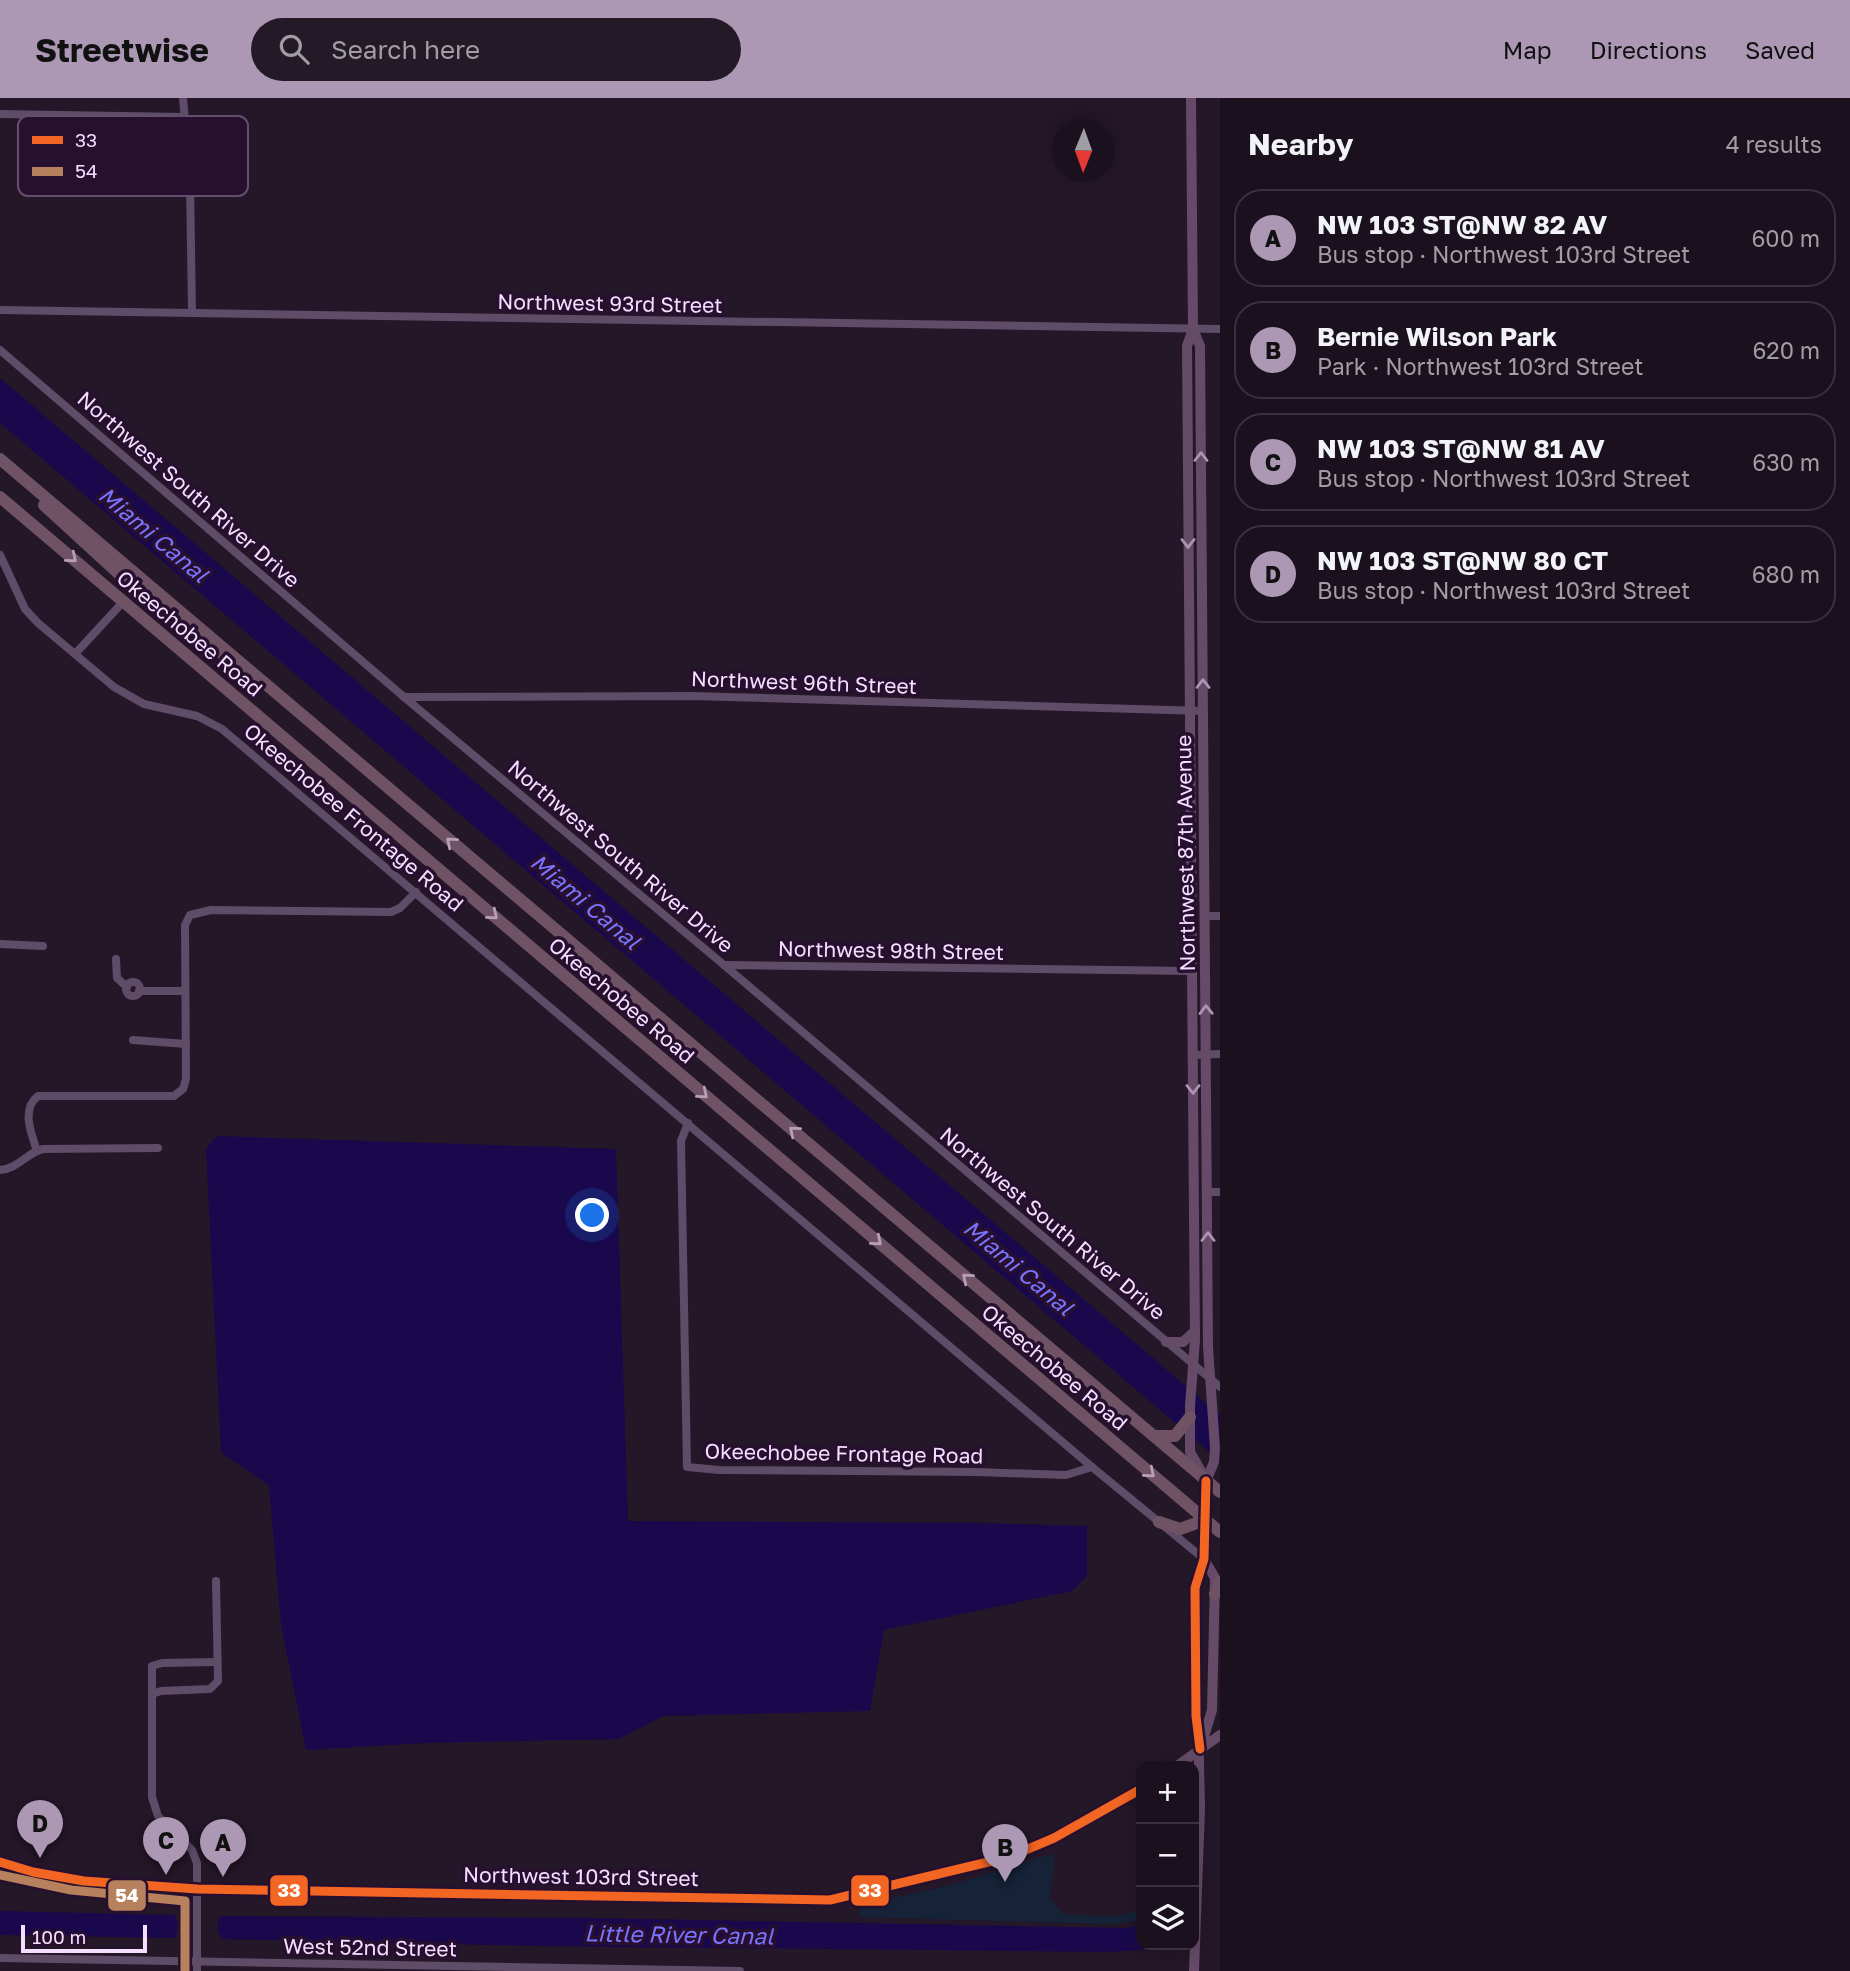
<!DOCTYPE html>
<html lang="en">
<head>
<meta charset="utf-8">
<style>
  :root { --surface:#1b111e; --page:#241a27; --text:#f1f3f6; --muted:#a09da4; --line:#39313c; --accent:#ac98b4 }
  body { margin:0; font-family:"Golos Text",sans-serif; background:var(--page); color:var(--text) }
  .controls { position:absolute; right:21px; bottom:21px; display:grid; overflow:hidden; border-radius:14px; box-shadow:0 4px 18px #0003 }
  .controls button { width:63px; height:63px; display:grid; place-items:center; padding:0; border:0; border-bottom:2px solid var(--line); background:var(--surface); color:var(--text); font:35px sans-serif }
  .compass { position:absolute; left:1052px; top:21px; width:63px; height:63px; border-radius:50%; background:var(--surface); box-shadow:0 4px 18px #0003; rotate:181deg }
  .scale { position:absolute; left:21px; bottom:18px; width:126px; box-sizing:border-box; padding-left:7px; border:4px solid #f5deff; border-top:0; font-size:19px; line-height:24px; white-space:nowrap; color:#f5deff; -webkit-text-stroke:5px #27102f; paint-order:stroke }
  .you { position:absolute; left:593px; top:1118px; width:24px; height:24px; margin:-18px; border:5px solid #fff; border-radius:50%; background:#1a73e8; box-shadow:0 0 0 10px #1a73e833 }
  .badge { display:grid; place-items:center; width:46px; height:46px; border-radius:50%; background:var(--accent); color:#111; font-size:23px; font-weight:700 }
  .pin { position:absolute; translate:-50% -58px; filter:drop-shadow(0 2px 4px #0008) }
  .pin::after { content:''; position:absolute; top:37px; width:24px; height:21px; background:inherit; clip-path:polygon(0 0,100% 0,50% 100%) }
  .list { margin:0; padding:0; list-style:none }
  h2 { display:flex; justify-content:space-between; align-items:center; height:91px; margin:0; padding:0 28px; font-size:30px }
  h2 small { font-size:23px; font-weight:400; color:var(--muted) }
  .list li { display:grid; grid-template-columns:46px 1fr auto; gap:21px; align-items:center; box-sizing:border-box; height:98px; margin:0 14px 14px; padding:0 14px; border:2px solid var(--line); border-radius:28px }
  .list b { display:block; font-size:26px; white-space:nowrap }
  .list p { margin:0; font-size:23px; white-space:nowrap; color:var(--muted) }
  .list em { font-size:23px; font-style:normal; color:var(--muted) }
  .icon { flex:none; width:38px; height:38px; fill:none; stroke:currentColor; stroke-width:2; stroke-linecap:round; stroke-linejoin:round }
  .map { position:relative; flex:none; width:1220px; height:1873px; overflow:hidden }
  header { display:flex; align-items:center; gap:42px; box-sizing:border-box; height:98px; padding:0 35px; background:var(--accent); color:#111 }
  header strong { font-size:33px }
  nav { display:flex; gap:38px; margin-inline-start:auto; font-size:24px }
  .search { width:490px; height:63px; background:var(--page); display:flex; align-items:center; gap:18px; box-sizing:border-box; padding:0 24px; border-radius:38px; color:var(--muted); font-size:26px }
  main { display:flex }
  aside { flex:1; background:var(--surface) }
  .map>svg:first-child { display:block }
</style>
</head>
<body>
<header>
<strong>Streetwise</strong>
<div class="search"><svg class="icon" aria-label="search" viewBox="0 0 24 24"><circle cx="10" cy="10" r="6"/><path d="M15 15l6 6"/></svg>Search here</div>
<nav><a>Map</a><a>Directions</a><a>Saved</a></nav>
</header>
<main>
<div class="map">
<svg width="1220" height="1873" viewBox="0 0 1220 1873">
  <rect width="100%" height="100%" fill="#241728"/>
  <path fill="#152237" d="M1055,1756L1050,1800L1063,1816L1111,1819L1141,1812V1822L1112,1826L1064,1825L859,1819L861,1806C903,1798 946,1790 987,1776C1010,1769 1031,1760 1055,1756Z"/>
  <g fill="#19094c">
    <polygon points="0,280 1220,1317 1220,1363 0,325"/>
    <polygon points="217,1038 616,1051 628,1423 983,1425 1087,1428 1087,1478 1072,1493 884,1532 870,1613 664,1618 619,1641 427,1645 306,1652 281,1527 269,1387 221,1355 206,1050"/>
    <polygon points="0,1813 175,1817 178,1828 175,1840 0,1837"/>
    <polygon points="220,1818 595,1820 1126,1830 1141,1827 1141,1847 1163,1847 1140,1852 1108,1854 537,1848 221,1841 217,1828"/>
  </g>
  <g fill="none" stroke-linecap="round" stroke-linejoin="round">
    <g stroke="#5e4c69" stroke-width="8">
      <polyline points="183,0 190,83 192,215"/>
      <polyline points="0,16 183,19"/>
      <polyline points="0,212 1220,231"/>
      <polyline points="0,252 404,599 724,867 1220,1289"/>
      <polyline points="0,457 25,511 38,525 114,589 144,606 197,618 222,631 1092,1369 1204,1461"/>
      <polyline points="75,556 123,504"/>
      <polyline points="404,599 692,598 1203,613"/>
      <polyline points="1205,818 1220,818"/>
      <polyline points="0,846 43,848"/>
      <polyline points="116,861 117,880 127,889"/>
      <polyline points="724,867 1192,873"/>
      <circle cx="133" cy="891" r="7"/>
      <polyline points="139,893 185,893"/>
      <polyline points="133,942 186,946"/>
      <polyline points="1193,957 1220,956"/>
      <polyline points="688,1025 681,1043 687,1369 719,1372 976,1374 1066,1377 1092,1369"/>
      <path d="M37,1053C31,1035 21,1011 38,998H174L183,991L186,981L185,827L190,817L211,812L391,814L400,810L416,794"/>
      <path d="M0,1072C18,1071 26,1055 43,1051L158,1050"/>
      <polyline points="1207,1094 1220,1094"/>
      <polyline points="152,1596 161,1593 210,1591 218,1583 216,1483"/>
      <polyline points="0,1860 740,1873"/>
      <polyline points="197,1873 197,1765 192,1752 158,1718 152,1699 152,1568 162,1565 217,1564"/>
    </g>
    <g stroke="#654b68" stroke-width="10">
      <polyline points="1191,0 1193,231 1187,248 1195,1242 1190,1308 1190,1354 1204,1378"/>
      <polyline points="1193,231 1200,248 1208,1249 1215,1350 1214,1364 1206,1383 1204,1461 1195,1490 1200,1710 1194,1873"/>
      <polyline points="1166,1244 1183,1244 1195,1233"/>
      <polyline points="1202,1645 1212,1612 1215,1480 1204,1461"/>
      <polyline points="1177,1668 1220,1637"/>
      <polyline points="0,1764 33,1774 84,1783 197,1791 830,1802 1009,1759 1054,1740 1141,1691"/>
    </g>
    <g stroke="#6f5364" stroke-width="12">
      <polyline points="0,361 1220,1394"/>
      <polyline points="0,399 1220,1434"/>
      <polyline points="44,407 152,506 220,555"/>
      <polyline points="1155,1338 1175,1338 1190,1319"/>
      <polyline points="1159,1424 1180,1431 1205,1422"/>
      <polyline points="1215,1496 1220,1484"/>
    </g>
    <defs>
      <g id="bus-1">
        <polyline points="1200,1651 1196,1618 1195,1490 1204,1461 1206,1383"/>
        <polyline points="0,1764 33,1774 84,1783 197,1791 830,1802 1009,1759 1054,1740 1141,1691"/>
      </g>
      <polyline id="bus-2" points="0,1777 71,1792 185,1803 185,1873"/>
    </defs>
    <use href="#bus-1" stroke="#27102f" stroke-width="14"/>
    <use href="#bus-2" stroke="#27102f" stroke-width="14"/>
    <use href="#bus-1" stroke="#f26522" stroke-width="9"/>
    <use href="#bus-2" stroke="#b6815c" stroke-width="9"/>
  </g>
  <defs><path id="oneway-chevron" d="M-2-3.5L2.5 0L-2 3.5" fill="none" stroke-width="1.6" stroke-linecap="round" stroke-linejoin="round" transform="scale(1.75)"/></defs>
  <g stroke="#ad94b4">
    <use href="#oneway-chevron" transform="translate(1201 359) rotate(-90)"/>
    <use href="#oneway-chevron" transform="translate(1188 445) rotate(90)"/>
    <use href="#oneway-chevron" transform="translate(1203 586) rotate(-90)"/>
    <use href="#oneway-chevron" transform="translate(1206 912) rotate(-91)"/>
    <use href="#oneway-chevron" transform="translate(1193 991) rotate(90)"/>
    <use href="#oneway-chevron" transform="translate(1208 1139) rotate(-90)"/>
  </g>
  <g stroke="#b99fb9">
    <use href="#oneway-chevron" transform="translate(72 460) rotate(40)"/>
    <use href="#oneway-chevron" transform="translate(451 744) rotate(-140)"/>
    <use href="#oneway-chevron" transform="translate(493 817) rotate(40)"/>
    <use href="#oneway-chevron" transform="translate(703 996) rotate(40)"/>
    <use href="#oneway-chevron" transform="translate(794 1033) rotate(-140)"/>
    <use href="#oneway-chevron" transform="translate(877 1143) rotate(40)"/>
    <use href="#oneway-chevron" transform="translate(967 1180) rotate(-140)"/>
    <use href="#oneway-chevron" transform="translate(1150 1375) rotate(40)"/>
  </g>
  <g text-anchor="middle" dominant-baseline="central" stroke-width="7" stroke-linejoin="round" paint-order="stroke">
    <g font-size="21" fill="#f5deff" stroke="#27102f">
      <text transform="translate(610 205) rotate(1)">Northwest 93rd Street</text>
      <text transform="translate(189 391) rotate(41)">Northwest South River Drive</text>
      <text transform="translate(190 535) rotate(40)">Okeechobee Road</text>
      <text transform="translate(804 584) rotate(2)">Northwest 96th Street</text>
      <text transform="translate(354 719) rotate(40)">Okeechobee Frontage Road</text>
      <text transform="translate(1185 755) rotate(-91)">Northwest 87th Avenue</text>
      <text transform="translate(621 758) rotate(40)">Northwest South River Drive</text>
      <text transform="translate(891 852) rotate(1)">Northwest 98th Street</text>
      <text transform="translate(622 902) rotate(40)">Okeechobee Road</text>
      <text transform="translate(1053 1125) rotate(40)">Northwest South River Drive</text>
      <text transform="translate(1055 1269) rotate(40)">Okeechobee Road</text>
      <text transform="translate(844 1355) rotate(1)">Okeechobee Frontage Road</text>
      <text transform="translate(581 1778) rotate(1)">Northwest 103rd Street</text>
      <text transform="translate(370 1849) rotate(1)">West 52nd Street</text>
    </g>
    <g font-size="23" font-style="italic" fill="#7a73ff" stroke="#27102f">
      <text transform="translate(154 436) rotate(40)">Miami Canal</text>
      <text transform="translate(586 803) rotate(40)">Miami Canal</text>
      <text transform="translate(1019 1169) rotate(40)">Miami Canal</text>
      <text transform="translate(679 1836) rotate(1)">Little River Canal</text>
    </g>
  </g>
  <rect x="18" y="18" width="230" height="80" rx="10" fill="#27102f" stroke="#654e6d" stroke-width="2"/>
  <rect x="32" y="38" width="31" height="8" fill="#f26522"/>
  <rect x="32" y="69" width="31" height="9" fill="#b6815c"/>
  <g font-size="19" fill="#f5deff">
    <text x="75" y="49">33</text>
    <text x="75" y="80">54</text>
  </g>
  <g stroke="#27102f" stroke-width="2.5">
    <rect x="850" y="1776" width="40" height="33" rx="7" fill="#f26522"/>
    <rect x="269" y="1776" width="40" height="33" rx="7" fill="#f26522"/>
    <rect x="107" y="1781" width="40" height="33" rx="7" fill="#b6815c"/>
  </g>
  <g font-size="19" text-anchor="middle" font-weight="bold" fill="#fff">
    <text x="870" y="1799">33</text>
    <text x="289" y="1799">33</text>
    <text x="127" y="1804">54</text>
  </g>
</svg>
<div class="controls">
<button>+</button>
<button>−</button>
<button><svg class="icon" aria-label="layers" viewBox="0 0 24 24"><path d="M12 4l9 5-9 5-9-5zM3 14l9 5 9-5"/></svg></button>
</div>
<svg class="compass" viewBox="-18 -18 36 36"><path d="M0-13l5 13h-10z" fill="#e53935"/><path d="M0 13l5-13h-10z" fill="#a09da4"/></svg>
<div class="scale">100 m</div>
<div class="you"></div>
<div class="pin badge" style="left:223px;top:1779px">A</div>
<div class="pin badge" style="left:1005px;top:1784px">B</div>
<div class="pin badge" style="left:166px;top:1777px">C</div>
<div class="pin badge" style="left:40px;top:1760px">D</div>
</div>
<aside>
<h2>Nearby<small>4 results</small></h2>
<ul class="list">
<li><span class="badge">A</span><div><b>NW 103 ST@NW 82 AV</b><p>Bus stop · Northwest 103rd Street</p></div><em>600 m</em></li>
<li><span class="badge">B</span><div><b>Bernie Wilson Park</b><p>Park · Northwest 103rd Street</p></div><em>620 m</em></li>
<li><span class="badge">C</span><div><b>NW 103 ST@NW 81 AV</b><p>Bus stop · Northwest 103rd Street</p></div><em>630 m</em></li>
<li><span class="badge">D</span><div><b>NW 103 ST@NW 80 CT</b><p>Bus stop · Northwest 103rd Street</p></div><em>680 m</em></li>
</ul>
</aside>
</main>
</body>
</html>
